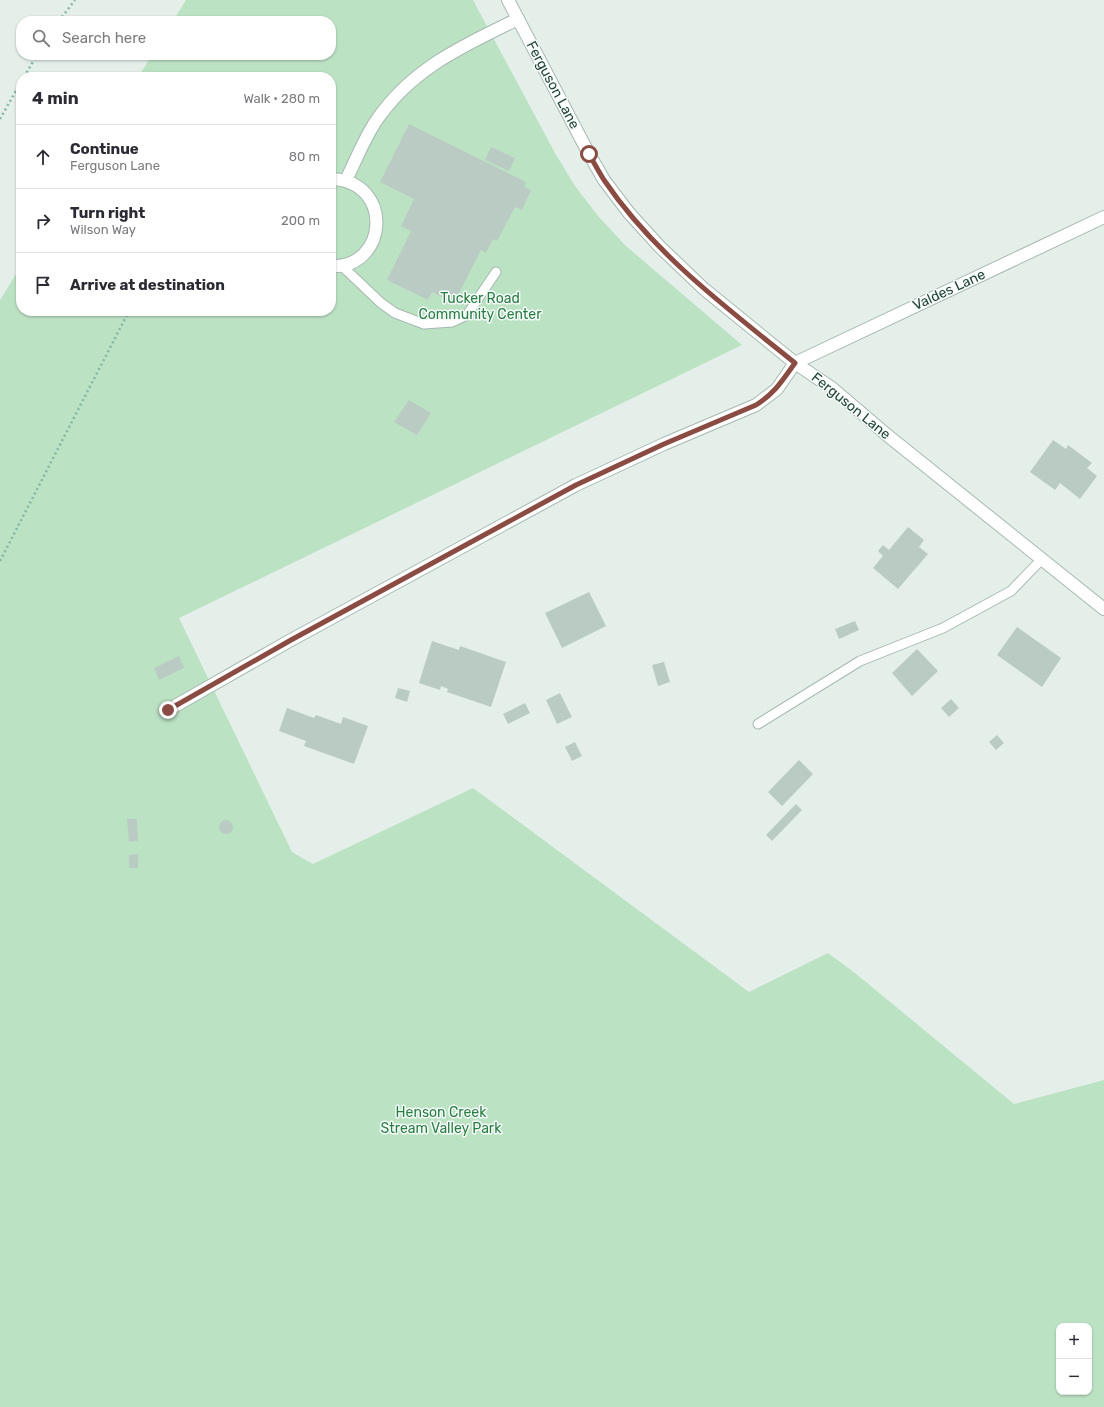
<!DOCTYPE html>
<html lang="en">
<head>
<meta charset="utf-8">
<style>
  :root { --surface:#fff; --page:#f7f7f7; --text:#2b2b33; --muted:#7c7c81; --line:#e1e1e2 }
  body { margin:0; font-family:Rubik,sans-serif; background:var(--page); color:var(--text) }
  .controls { position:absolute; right:12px; bottom:12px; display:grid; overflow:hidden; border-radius:8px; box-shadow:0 1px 3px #0004 }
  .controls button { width:36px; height:36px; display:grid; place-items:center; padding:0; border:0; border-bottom:1px solid var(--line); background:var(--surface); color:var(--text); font:20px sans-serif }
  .stop { position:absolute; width:12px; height:12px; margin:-9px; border:3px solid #8a4b42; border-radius:50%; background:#fff }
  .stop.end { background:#8a4b42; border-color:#fff; box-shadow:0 1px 4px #0008 }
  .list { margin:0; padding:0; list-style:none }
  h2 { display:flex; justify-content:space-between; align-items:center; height:52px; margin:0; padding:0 16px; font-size:17px }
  h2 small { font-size:13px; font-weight:400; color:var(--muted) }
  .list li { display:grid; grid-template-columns:26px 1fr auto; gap:12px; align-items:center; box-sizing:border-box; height:64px; padding:0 16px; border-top:1px solid var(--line) }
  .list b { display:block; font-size:15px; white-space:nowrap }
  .list p { margin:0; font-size:13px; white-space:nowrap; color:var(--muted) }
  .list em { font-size:13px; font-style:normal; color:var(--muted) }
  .icon { flex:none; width:22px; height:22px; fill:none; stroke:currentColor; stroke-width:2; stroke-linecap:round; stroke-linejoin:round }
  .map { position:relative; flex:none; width:1104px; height:1407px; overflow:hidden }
  .search { position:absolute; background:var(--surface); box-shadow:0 1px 3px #0004; left:16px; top:16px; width:320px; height:44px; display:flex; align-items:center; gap:10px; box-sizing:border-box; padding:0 14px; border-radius:16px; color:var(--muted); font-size:15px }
  .panel { position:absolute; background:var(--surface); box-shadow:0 1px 3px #0004; left:16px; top:72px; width:320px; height:244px; border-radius:16px }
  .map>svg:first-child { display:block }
</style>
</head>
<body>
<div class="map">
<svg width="1104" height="1407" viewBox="0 0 1104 1407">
  <rect width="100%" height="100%" fill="#e5efea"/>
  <path fill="#bce2c4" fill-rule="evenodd" d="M186,0H473L555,153L575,186L599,217L626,246L742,345L179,618L292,852L313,864L473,788L749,992L828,953L855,973L1014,1104L1104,1080V1407H0V300L21,266V311H331V77H138L152,55H331V21H173ZM1059,1326H1089V1392H1059Z"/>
  <g fill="#bacbc3">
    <polygon points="409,124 526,182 524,187 531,190 522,210 515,207 497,241 493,239 486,253 481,250 454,303 432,292 428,300 387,280 411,231 401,226 414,199 380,182"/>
    <polygon points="491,147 515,158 509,171 485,160"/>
    <polygon points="409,400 431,413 417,435 394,422"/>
    <polygon points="1053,440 1066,449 1068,445 1092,463 1087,468 1097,476 1080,499 1060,483 1055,490 1030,472"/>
    <polygon points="908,527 924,540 919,547 928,554 898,589 873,568 883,556 878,551 883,545 889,550"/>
    <polygon points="589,592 606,626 562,648 545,613"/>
    <polygon points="855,621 859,630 839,639 835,629"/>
    <polygon points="1017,627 1061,658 1042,687 997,655"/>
    <polygon points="432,641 459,650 460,646 506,662 491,707 447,692 448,689 441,686 440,690 419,683"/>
    <polygon points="917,649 938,671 912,696 892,673"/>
    <polygon points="179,656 184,668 159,680 154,668"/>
    <polygon points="664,662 670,682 658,686 652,665"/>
    <polygon points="398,688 410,691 407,702 395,698"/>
    <polygon points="560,693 572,717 557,724 546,700"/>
    <polygon points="951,699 959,708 949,717 941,708"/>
    <polygon points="525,703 530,713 508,724 503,714"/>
    <polygon points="287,708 314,718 316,715 341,724 343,717 368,726 354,764 304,746 306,741 279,731"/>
    <polygon points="997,735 1004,743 996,750 989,742"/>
    <polygon points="575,742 582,756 572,761 565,747"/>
    <polygon points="799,760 813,774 782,806 768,792"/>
    <polygon points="796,804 802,810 772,841 766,835"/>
    <polygon points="127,819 137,819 138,841 129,842"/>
    <circle cx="226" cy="827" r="7"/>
    <polygon points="138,854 138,868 129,868 129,855"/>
  </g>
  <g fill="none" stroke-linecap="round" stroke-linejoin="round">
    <defs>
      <g id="lane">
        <polyline points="341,265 381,303 395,313 424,324 452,322 467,315 496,272"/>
        <polyline points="758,724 860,661 943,628 1011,591 1041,560"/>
      </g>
      <g id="street">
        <polyline points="508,0 589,154 604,180 629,213 660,247 704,289 795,363 832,388 887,435 1104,609"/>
        <path d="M331,179C395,181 388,269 331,266"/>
        <path d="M346,180C356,160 364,139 376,121C412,68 463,46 518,19"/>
        <polyline points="168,710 291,640 576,485 664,444 756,405 777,389 795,363 1104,217"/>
      </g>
    </defs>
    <use href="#lane" stroke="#a7b8b1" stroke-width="11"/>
    <use href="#street" stroke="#a7b8b1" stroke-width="14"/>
    <g stroke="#83b6a3" stroke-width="2.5" stroke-dasharray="2 3" stroke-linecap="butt">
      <polyline points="59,21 75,0"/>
      <polyline points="24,77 37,55"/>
      <polyline points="0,119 21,82"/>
      <polyline points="0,561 129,311"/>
    </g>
    <use href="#lane" stroke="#fff" stroke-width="9"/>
    <use href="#street" stroke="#fff" stroke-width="12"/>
  </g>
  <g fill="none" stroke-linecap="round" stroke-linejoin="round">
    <path stroke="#8a4b42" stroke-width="5" d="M168,710L291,640L576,485L664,444L756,405C775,393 782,381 795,363C727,308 654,254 604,180C599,172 594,163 589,154"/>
  </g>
  <g text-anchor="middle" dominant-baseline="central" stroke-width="3" stroke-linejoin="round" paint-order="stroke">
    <g font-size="14" fill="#224438" stroke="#f6fbf9">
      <text transform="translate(553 85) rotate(62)">Ferguson Lane</text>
      <text transform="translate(949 290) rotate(-25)">Valdes Lane</text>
      <text transform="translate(851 406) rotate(39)">Ferguson Lane</text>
    </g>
    <g font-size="14" fill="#287f44" stroke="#f6fbf9">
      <text x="480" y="298">Tucker Road<tspan x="480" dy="16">Community Center</tspan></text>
      <text x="441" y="1112">Henson Creek<tspan x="441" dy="16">Stream Valley Park</tspan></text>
    </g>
  </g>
</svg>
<div class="controls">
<button>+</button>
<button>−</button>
</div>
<div class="stop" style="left:589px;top:154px"></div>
<div class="stop end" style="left:168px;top:710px"></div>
<div class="search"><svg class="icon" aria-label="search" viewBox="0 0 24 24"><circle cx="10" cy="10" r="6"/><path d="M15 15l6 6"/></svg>Search here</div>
<section class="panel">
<h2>4 min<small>Walk · 280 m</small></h2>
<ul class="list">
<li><svg class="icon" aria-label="ahead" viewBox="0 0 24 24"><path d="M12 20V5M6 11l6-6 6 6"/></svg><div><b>Continue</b><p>Ferguson Lane</p></div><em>80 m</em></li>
<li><svg class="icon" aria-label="right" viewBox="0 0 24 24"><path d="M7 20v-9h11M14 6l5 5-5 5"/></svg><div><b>Turn right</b><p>Wilson Way</p></div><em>200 m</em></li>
<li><svg class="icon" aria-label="arrive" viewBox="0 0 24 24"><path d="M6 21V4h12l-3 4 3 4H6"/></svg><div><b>Arrive at destination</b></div></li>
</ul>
</section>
</div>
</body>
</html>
